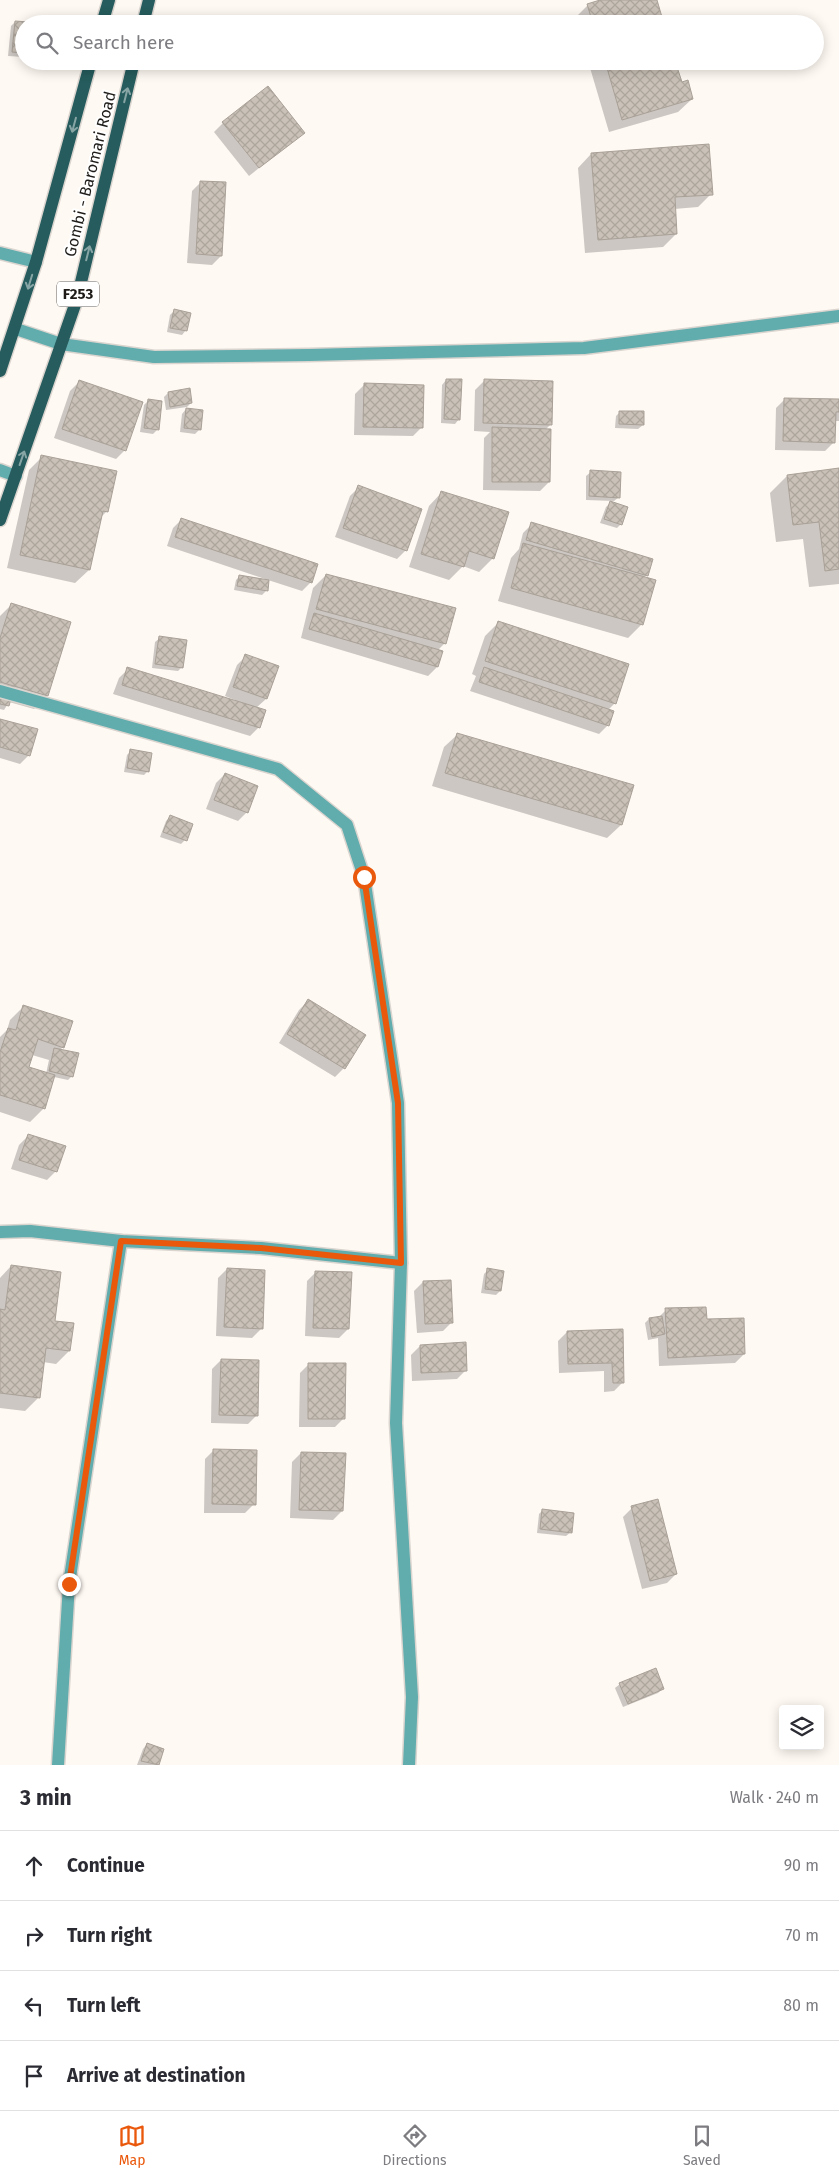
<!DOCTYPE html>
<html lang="en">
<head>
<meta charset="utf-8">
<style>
  :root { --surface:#fff; --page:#f7f7f7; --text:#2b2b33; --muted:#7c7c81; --line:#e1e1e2; --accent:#ea580c }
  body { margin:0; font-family:"Fira Sans",sans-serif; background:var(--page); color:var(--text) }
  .controls { position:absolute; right:15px; bottom:15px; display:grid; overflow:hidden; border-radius:5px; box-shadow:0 2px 12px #0003 }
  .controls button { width:45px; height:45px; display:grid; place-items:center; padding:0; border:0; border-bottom:1px solid var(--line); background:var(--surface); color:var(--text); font:25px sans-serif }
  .stop { position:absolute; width:15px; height:15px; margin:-11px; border:4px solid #ea580c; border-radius:50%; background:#fff }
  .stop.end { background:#ea580c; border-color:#fff; box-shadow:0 1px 5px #0008 }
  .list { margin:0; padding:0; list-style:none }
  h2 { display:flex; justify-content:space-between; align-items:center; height:65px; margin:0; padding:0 20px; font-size:21px }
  h2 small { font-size:16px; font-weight:400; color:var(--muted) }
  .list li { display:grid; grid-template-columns:32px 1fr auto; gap:15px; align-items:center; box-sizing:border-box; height:70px; padding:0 20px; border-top:1px solid var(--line) }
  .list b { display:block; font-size:19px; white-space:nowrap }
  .list em { font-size:16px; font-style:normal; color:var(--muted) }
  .icon { flex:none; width:28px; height:28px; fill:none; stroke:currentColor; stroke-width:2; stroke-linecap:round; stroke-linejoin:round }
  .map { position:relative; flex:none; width:839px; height:1765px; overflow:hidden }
  .search { position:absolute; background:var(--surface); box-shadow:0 2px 12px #0003; left:15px; right:15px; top:15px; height:55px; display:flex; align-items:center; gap:12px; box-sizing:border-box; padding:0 18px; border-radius:28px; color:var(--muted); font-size:19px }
  .sheet { height:345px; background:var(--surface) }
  nav { display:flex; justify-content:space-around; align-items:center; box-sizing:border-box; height:70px; border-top:1px solid var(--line); background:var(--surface); font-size:14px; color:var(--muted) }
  nav a { display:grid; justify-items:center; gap:2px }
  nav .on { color:var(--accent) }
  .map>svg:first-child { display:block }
</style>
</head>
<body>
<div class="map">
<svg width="839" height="1765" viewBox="0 0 839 1765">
  <defs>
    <pattern id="building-cross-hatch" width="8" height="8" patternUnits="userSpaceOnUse" patternTransform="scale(1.25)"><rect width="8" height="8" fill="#cac2b8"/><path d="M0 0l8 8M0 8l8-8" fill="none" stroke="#ada69d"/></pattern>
  </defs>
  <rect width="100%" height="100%" fill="#fff9f3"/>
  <g fill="#0003" fill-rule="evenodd">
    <polygon points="605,0 656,0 663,24 577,24 575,18 588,5"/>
    <polygon points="15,22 37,24 24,24 24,57 8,56 11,26"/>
    <polygon points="303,61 325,61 303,63"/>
    <polygon points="588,61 674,61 681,83 692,99 678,112 609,132"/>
    <polygon points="223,123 303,133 249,176 214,132"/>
    <polygon points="591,154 711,194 698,207 674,209 676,234 663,247 585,253 578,168"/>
    <polygon points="201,182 221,256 212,265 187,263 192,191"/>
    <polygon points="174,311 186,330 182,335 167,332 170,315"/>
    <polygon points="446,380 459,419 455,424 441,423 442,385"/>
    <polygon points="484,381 551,424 545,430 549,482 540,491 483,490 484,438 490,432 474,431 475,390"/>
    <polygon points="79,382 125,450 116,459 54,438 70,391"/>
    <polygon points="364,385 422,427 413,436 354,435 355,394"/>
    <polygon points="168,393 191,403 187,407 166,410 164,397"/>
    <polygon points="785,399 839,400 839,421 834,421 834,442 825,451 775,450 776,408"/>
    <polygon points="148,401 158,429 153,434 140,432 144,405"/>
    <polygon points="186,409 200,429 195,434 180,432 182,414"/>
    <polygon points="620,412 643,425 638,429 615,428 616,416"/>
    <polygon points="42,457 107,511 100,518 89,570 75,583 7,568 29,470"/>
    <polygon points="839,470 839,584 809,587 803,539 776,542 770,493 787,476"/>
    <polygon points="591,472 619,497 614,501 586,500 586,476"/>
    <polygon points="359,487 406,550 397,559 335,537 350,496"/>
    <polygon points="442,492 493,558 479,572 463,566 449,580 409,567 429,506"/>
    <polygon points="610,503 621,524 617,528 600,523 606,507"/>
    <polygon points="182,519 311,582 302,591 268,580 266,591 262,595 234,590 236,580 240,576 265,580 265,579 167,546 173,528"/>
    <polygon points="532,524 647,575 643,578 654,581 641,625 628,638 498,601 511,558 519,549 523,533"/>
    <polygon points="326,575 445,643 437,651 441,652 437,667 428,676 301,638 313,588"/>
    <polygon points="11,605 70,623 47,696 34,709 9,702 4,710 0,709 0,616"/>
    <polygon points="498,623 615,703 608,710 608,725 599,734 470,691 476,676 472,674 485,636"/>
    <polygon points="160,638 182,667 178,671 152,668 155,642"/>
    <polygon points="246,656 277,667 266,699 256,708 259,727 250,736 113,694 119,678 128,669 234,702 235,700 225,696 237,665"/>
    <polygon points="0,720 29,755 20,764 0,758"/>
    <polygon points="458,734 632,786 621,825 607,838 432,786 444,747"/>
    <polygon points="131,751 148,771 144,775 124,772 127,755"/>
    <polygon points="225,774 247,812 238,821 206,809 216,783"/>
    <polygon points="170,817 185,840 181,844 160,837 166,821"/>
    <polygon points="308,1001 344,1068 335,1077 279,1043 299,1010"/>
    <path d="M24,1006L63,1047L60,1050L72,1076L68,1080L54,1077L44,1108L30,1122L0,1112V1037L7,1030L10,1020ZM32,1055L49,1060L46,1074L28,1068Z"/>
    <polygon points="28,1136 56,1171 47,1180 11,1169 19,1145"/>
    <polygon points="11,1266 54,1322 69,1351 56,1364 43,1362 38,1398 25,1411 0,1408 0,1278"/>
    <polygon points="227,1269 261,1329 252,1338 216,1336 218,1278"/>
    <polygon points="488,1270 503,1272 500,1291 496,1295 481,1293 484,1274"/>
    <polygon points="316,1272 348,1329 339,1338 305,1336 307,1281"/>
    <polygon points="423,1282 452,1322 443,1331 417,1333 414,1291"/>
    <polygon points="666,1310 706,1321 744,1354 735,1363 659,1366 658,1338 648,1340 645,1323 649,1319 658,1318"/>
    <polygon points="621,1330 623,1382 614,1391 604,1392 604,1371 559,1373 558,1341 567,1332"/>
    <polygon points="420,1346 466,1370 457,1379 412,1381 411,1355"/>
    <polygon points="221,1360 257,1415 248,1424 211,1423 212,1369"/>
    <polygon points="309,1364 344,1418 335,1427 299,1427 300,1373"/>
    <polygon points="214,1450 254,1504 245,1513 204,1513 205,1459"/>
    <polygon points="301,1453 342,1511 333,1520 290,1518 292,1462"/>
    <polygon points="632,1508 676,1574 667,1583 642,1589 623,1517"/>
    <polygon points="543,1510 571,1532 566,1536 537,1533 539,1514"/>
    <polygon points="620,1684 662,1689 658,1693 623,1707 615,1688"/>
    <polygon points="147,1744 163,1749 158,1765 137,1765 143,1749"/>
  </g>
  <g fill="url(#building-cross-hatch)" stroke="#a9a198">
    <polygon points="600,0 657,0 664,24 593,24 587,4"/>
    <polygon points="15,21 43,23 24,24 24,53 12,52"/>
    <polygon points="605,61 675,61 682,82 688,80 693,99 622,120"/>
    <polygon points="268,86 305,133 259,168 222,122"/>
    <polygon points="709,144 713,195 675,197 677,234 598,240 591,153"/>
    <polygon points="200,181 226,182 222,256 196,254"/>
    <polygon points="174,309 191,313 187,331 170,328"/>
    <polygon points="446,379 462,379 460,420 444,419"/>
    <polygon points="484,379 553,381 552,425 483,423"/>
    <polygon points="79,380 143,402 126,451 62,429"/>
    <polygon points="364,383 424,385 423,428 363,427"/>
    <polygon points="190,388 192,403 170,407 168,392"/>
    <polygon points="784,398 839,399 839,412 836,412 835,443 783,441"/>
    <polygon points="148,399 162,401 159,430 144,428"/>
    <polygon points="186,408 203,410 201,430 184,428"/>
    <polygon points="619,411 644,411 644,425 619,424"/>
    <polygon points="492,427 551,429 550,482 492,482"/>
    <polygon points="41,455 117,471 108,512 103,511 90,570 20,555"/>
    <polygon points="839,468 839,569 825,571 819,522 793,525 787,475"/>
    <polygon points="590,470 621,472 620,498 589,496"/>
    <polygon points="358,485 422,509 407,551 343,528"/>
    <polygon points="441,491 509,512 494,559 469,551 464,567 421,554"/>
    <polygon points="610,501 628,507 622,525 604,519"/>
    <polygon points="181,518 318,564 312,583 175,537"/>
    <polygon points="531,522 653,559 648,576 526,540"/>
    <polygon points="523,543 656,580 643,625 511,588"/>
    <polygon points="326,574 456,608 446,644 316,609"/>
    <polygon points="239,575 269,580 268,591 237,586"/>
    <polygon points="11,603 71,622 48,696 0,682 0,638"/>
    <polygon points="314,613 443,651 438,667 309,629"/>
    <polygon points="498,621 629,664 616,704 485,661"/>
    <polygon points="159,636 187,640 183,668 155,664"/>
    <polygon points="245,654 279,666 267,699 233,687"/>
    <polygon points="127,667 266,710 260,728 122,685"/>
    <polygon points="484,667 614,711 609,726 479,682"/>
    <polygon points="0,684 14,687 9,706 0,704"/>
    <polygon points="0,719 38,729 30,756 0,747"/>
    <polygon points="457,733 634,785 622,825 445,773"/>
    <polygon points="130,749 152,753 149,772 127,768"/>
    <polygon points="225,773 258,786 248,813 214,800"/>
    <polygon points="170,815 193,824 187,841 163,832"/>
    <polygon points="308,999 366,1035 345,1069 287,1034"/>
    <polygon points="23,1005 73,1021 64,1048 38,1039 29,1067 55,1075 45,1109 0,1095 0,1052 8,1028 16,1030"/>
    <polygon points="54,1048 79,1053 73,1077 49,1071"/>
    <polygon points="28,1134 66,1146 57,1172 19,1160"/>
    <polygon points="11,1265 61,1272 55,1321 74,1323 70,1351 46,1348 40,1398 0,1393 0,1309 5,1310"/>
    <polygon points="227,1268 265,1270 263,1329 224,1327"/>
    <polygon points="487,1268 504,1271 501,1291 485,1289"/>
    <polygon points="315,1271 352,1272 349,1329 313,1328"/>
    <polygon points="451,1280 453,1323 425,1324 423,1281"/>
    <polygon points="706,1307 707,1319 744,1318 745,1354 668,1358 665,1308"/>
    <polygon points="662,1316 665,1334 652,1337 649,1318"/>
    <polygon points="623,1329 624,1383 613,1383 612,1363 568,1364 567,1331"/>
    <polygon points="466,1342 467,1371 421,1373 420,1345"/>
    <polygon points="221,1359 259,1360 258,1416 219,1415"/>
    <polygon points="308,1363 346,1363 345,1419 308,1419"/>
    <polygon points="213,1449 257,1450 256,1505 212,1504"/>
    <polygon points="301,1452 346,1453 343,1511 299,1510"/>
    <polygon points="658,1499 677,1574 650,1581 631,1506"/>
    <polygon points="542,1509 574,1513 572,1533 540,1529"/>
    <polygon points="656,1668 664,1689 628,1704 619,1683"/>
    <polygon points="147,1743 164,1749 159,1765 141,1761"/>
  </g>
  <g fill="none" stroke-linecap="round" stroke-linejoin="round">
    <defs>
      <polyline id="service" points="0,253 36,262"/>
      <g id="minor">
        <polyline points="16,329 61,344 154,357 309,355 584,348 839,316"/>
        <polyline points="0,470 16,476"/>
        <polyline points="0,691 278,769 347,825 364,877 398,1103 401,1263 396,1423 412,1697 409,1765"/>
        <polyline points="0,1232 30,1231 121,1241 261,1248 401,1263"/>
        <polyline points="58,1765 69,1584 121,1241"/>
      </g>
      <g id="primary">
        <polyline points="102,24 109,0"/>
        <polyline points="143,24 149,0"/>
        <polyline points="0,371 36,262 91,61"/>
        <polyline points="0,520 77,299 134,61"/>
      </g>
    </defs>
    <use href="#service" stroke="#dbd5d0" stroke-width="15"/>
    <use href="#minor" stroke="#dbd5d0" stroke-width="15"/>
    <use href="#primary" stroke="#dbd5d0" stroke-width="15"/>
    <use href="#service" stroke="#61acad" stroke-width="12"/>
    <use href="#minor" stroke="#61acad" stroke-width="12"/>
    <use href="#primary" stroke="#265c5d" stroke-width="12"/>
  </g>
  <defs><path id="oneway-shaft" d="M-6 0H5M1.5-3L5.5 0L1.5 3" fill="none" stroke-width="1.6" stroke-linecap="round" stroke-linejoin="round" transform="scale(1.25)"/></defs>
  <g stroke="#88a5a6">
    <use href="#oneway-shaft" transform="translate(126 95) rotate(-76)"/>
    <use href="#oneway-shaft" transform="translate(74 125) rotate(105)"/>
    <use href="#oneway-shaft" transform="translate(88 253) rotate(-76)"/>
    <use href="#oneway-shaft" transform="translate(30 282) rotate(107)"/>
    <use href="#oneway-shaft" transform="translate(22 458) rotate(-71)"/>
  </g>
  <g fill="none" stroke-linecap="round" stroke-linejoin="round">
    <polyline stroke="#ea580c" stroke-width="6" points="69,1584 121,1241 261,1248 401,1263 398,1103 364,877"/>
  </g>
  <g text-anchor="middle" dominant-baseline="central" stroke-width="4" stroke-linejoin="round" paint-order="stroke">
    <rect fill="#fff" stroke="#625f5d" stroke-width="1" x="57" y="281.5" width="42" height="25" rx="4"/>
    <g font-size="15" font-weight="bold" fill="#1e1b18">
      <text x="78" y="294">F253</text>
    </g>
    <g font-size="16" fill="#1e1b18" stroke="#fff">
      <text transform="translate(90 174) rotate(-76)">Gombi - Baromari Road</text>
    </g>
  </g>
</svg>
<div class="controls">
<button><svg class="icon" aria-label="layers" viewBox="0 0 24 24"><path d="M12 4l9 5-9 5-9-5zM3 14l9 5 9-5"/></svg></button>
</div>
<div class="stop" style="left:364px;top:877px"></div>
<div class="stop end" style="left:69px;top:1584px"></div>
<div class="search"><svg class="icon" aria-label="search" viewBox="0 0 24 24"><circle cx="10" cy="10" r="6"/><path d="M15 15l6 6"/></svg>Search here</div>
</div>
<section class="sheet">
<h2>3 min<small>Walk · 240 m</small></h2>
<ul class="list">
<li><svg class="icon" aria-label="ahead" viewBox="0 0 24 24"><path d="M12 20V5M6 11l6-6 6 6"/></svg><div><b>Continue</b></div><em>90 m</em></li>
<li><svg class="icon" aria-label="right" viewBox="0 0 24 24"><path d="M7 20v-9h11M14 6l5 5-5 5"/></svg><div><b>Turn right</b></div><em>70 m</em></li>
<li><svg class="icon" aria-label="left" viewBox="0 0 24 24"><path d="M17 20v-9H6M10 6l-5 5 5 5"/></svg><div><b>Turn left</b></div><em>80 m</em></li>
<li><svg class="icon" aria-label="arrive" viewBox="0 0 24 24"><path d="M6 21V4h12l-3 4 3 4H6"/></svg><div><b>Arrive at destination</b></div></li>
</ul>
</section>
<nav>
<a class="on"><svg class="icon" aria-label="map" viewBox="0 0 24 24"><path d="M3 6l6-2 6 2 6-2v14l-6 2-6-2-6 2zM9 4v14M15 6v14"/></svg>Map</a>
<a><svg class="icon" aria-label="directions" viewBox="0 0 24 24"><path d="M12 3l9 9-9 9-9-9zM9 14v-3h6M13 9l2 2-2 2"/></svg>Directions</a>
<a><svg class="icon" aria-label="saved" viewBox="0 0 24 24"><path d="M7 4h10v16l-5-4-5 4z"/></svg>Saved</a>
</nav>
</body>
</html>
